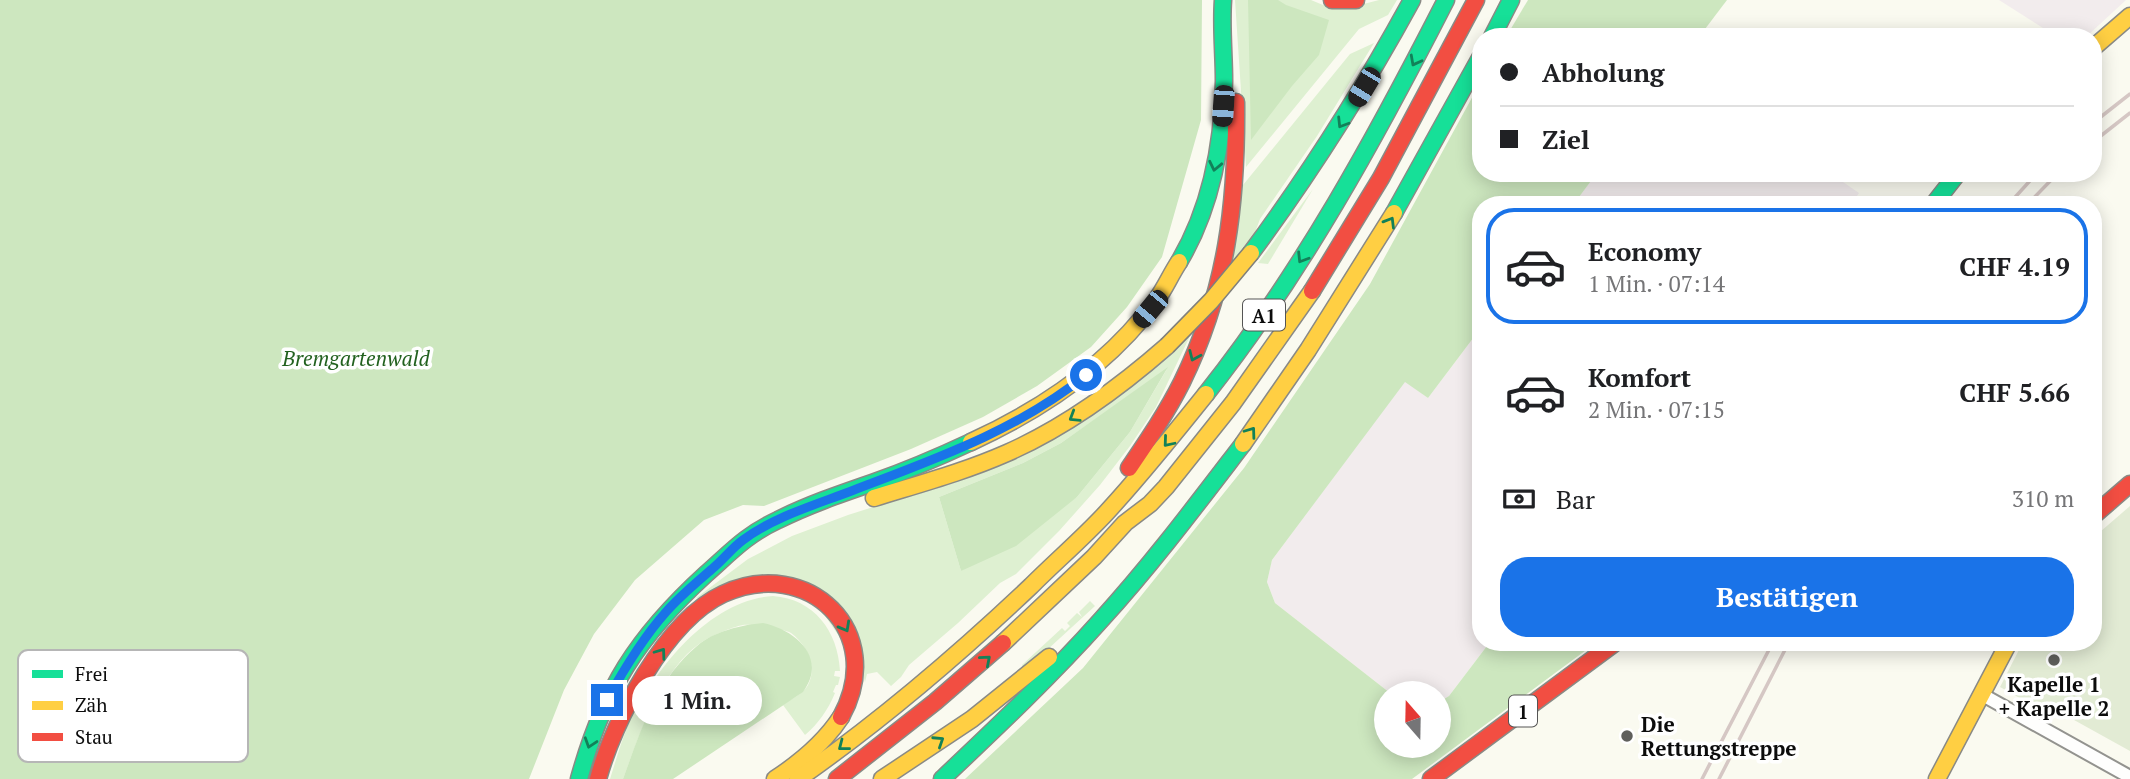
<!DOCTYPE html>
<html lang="de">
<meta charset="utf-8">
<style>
:root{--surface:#fff;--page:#f2f2f2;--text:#202124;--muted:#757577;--line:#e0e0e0;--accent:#1a73e8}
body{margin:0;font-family:"PT Serif",serif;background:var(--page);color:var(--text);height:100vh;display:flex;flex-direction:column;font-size:26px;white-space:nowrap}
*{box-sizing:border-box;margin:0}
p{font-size:23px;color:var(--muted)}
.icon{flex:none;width:38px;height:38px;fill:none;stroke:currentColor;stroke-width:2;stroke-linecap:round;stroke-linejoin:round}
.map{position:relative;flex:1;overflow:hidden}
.details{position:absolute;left:1472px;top:196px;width:630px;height:455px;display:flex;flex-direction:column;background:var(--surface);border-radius:28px;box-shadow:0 4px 18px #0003}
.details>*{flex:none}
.top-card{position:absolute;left:1472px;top:28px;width:630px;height:154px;border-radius:28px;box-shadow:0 4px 18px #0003;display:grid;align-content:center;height:154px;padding:0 28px;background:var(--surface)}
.needle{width:46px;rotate:340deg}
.buttons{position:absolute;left:1374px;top:681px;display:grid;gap:14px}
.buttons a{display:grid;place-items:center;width:77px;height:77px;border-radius:50%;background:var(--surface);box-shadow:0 4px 18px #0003;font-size:35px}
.end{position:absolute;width:32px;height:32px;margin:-16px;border:9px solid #1a73e8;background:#fff;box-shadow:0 0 0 4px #fff}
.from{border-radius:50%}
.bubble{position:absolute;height:49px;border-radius:24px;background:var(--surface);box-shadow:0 4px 18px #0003;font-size:23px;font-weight:800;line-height:49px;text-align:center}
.car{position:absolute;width:21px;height:42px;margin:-21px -10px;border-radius:9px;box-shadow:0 0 5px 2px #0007;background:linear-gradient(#222 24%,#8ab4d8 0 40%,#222 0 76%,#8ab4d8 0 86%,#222 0)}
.top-card b{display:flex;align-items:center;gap:24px;height:66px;font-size:26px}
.top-card b+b{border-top:2px solid var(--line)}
.top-card i{width:18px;height:18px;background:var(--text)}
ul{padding:12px 0 0;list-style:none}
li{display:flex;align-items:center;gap:21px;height:116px;margin:0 14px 10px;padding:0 14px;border:4px solid transparent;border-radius:28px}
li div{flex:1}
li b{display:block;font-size:26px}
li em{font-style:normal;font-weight:800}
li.selected{border-color:var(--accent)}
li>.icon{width:63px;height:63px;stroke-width:1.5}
.pay{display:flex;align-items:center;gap:18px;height:77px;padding:0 28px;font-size:26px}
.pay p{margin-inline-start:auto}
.primary-button{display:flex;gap:14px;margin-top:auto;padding:14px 28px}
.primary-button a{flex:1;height:80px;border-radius:28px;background:var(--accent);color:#fff;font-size:28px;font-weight:800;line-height:80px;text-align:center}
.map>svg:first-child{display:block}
</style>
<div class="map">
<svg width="2130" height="779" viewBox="0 0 2130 779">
<rect width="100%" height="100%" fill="#fafaf0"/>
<!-- industrial -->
<g fill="#f2eced">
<polygon points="1999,0 2126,0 2086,37 2057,37"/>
<polygon points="1597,173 1830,173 1859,193 1851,205 1573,205"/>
<polygon points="1480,329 1480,642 1490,642 1449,696 1439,702 1438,693 1390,693 1275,603 1267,582 1272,560 1405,381 1428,398"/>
</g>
<!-- green -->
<g fill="#def0d1" fill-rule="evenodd">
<polygon points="1235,0 1311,0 1323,5 1356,6 1379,0 1397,0 1388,15 1359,29 1246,167"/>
<polygon points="1374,43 1317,136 1260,219 1253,238 1229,268 1243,185 1350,54"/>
<polygon points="1313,189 1268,264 1258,263"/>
<path d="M1190,336l-34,71 -26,39 -30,39 -41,46 -43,43 -16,9 -42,40 -49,42 -8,12 -10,9 -14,-14 -10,2 -2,8 -3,-12 -60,-88 -106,16 52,-39 44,-23 56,-21 98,-31zM1167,369l-37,63 -53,65 -116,74 -22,-74 84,-34 38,-20z"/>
<path d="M773,596c41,3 65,35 67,75h-5l-1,5 6,1 -2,8h-2l-3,7 2,1c-7,17 -17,31 -30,42l-22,-30c8,-6 20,-11 25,-20 10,-19 -2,-41 -17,-52 -6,-4 -40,-9 -48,-8 -11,2 -35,12 -44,19 -39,28 -60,92 -76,135h-13c6,-19 11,-37 19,-56 26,-54 80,-123 144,-127z"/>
<polygon points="1090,601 1095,606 1024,671 1022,665 1062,628 1065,631 1070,626 1067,623 1077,613 1082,617 1079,612"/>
</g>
<!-- forest -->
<g fill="#cde7bf">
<polygon points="0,0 1202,0 1201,120 1162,257 1127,307 1091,347 1037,386 983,417 911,449 764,506 743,505 704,520 635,580 594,634 564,690 529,779 0,779"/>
<polygon points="1248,0 1278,0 1286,5 1329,20 1319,55 1292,86 1251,140"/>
<polygon points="1528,0 1727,0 1699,37 1506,37"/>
<polygon points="1480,83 1480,173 1597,173 1573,205 1480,205 1480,329 1428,398 1405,382 1272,560 1267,582 1275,603 1390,693 1386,693 1386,746 1438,746 1439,702 1449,696 1490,642 1597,642 1412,779 965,779 1083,668 1244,468 1370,284"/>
<polygon points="1168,367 1130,432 1077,497 1016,546 961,571 939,497 1023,463 1061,443"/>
<path d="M763,623c33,7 65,35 40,69l-130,87h-50c17,-47 34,-100 74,-133 17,-15 45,-21 66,-23z"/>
</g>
<!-- cemetery -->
<polygon fill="#e2ebd4" points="2130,506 2130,751 2056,710 2041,710 2000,687 2023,642 2093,642 2093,538"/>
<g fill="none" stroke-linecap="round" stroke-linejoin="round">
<defs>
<polyline id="street" points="1981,694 2130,777"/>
<g id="fast">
<polyline points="1492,37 1511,0"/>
<polyline points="1933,205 1958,173"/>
<polyline points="1394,213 1480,58"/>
<path d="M1251,253c60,-81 113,-165 161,-253"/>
<path d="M1179,262c32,-54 44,-119 45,-181 0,-27 -3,-54 -1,-81"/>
<path d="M1206,394c96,-121 170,-257 240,-394"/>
<path d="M579,779c25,-90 58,-142 127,-205 26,-23 40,-39 72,-54 30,-15 62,-26 94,-37 34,-12 67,-26 99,-41"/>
<path d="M942,779c55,-52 109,-103 159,-159 51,-56 96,-116 142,-176"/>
</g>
<g id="slow">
<polyline points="2093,48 2130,16"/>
<path d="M971,442c72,-33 139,-78 186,-143 8,-11 14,-25 22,-37"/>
<polyline points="1243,444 1308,350 1394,213"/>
<path d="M874,498c45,-14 90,-26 133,-45 59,-26 111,-64 160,-107"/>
<polyline points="1003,643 1094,557 1125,523 1150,504 1166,487 1233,403 1312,291"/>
<path d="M775,779c26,-17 49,-36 66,-62"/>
<path d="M798,779c83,-58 159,-123 233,-193 25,-25 52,-48 76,-74 35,-38 67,-78 99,-118"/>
<polyline points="882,779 972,719 1049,657"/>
<polyline points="1937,779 2009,642"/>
</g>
<g id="jam">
<polyline points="1332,0 1356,0"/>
<polyline points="1312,291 1381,178 1476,0"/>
<path d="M1129,468c19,-28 38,-56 53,-86 45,-92 55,-179 54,-280"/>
<polyline points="2093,516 2130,484"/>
<path d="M598,779c16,-59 67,-158 125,-185 85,-39 165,38 118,123"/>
<polyline points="837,779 935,702 1003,643"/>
<polyline points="1431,779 1616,642"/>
</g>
</defs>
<!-- street casing -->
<use href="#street" stroke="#93938f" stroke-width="16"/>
<!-- fast casing -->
<use href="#fast" stroke="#8a8a85" stroke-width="19"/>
<!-- slow casing -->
<use href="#slow" stroke="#8a8a85" stroke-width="19"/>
<!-- jam casing -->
<use href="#jam" stroke="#8a8a85" stroke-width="19"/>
<!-- street -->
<use href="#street" stroke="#fefefd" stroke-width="12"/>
<!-- fast -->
<use href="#fast" stroke="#16e098" stroke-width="16"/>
<!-- slow -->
<use href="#slow" stroke="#ffcf43" stroke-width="16"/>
<!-- jam -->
<use href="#jam" stroke="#f24e42" stroke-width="16"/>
<!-- rail -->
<g stroke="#d5c7c4" stroke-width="3.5">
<polyline points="2093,123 2130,94"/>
<polyline points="2093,142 2130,113"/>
<polyline points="2008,205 2037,173"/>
<polyline points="2027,205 2058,173"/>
<polyline points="1702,779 1773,642"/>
<polyline points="1719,779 1789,642"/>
</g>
<defs>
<polyline id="slow-bridge" points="1167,346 1211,301 1251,253"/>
</defs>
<!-- slow-bridge casing -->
<use href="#slow-bridge" stroke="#80807c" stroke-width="19" stroke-linecap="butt"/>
<!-- slow-bridge -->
<use href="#slow-bridge" stroke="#ffcf43" stroke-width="16"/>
</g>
<!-- one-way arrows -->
<defs><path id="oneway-chevron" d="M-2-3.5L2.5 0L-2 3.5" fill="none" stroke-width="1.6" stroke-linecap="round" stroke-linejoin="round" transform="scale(1.75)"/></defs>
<g stroke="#128159">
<use href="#oneway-chevron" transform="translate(1415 61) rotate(118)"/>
<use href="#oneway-chevron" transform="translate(1342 123) rotate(122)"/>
<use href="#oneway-chevron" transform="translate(1215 166) rotate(102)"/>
<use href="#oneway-chevron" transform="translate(1390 222) rotate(-59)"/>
<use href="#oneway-chevron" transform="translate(1302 258) rotate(122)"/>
<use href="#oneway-chevron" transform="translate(1194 356) rotate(114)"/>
<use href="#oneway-chevron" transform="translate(1074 417) rotate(148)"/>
<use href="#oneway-chevron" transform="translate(1251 432) rotate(-54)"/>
<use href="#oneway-chevron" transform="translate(1168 442) rotate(130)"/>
<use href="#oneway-chevron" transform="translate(845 627) rotate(61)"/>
<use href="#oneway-chevron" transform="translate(661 653) rotate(-54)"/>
<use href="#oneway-chevron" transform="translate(986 660) rotate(-41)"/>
<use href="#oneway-chevron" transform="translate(939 741) rotate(-33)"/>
<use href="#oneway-chevron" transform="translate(590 743) rotate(108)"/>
<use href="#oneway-chevron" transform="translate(843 746) rotate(142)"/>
</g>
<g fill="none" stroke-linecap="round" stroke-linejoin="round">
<!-- route -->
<path stroke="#1a73e8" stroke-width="9" d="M607,700c17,-31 35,-61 59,-88 14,-16 30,-29 46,-43 11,-9 20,-21 31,-29 32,-24 75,-36 111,-50 81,-31 164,-60 232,-115"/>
</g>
<!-- markers -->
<g fill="#5f5f5c" stroke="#fff" stroke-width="2.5">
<circle cx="2054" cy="660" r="7"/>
<circle cx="1627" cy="736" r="7"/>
</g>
<g text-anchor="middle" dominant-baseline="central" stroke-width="7" stroke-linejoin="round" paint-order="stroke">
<!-- shield labels -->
<g fill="#fff" stroke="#555" stroke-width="2">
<rect x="1243" y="299.5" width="42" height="31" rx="5"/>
<rect x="1509" y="695.5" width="28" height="31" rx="5"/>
</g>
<g font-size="19" font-weight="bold" fill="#0c0c0c">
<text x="1264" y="315">A1</text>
<text x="1523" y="711">1</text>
</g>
<!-- park labels -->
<g font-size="21" font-style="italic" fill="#22611f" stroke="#fff">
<text x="356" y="358">Bremgartenwald</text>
</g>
<!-- poi labels -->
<g font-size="21" font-weight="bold" fill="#0c0c0c" stroke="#fff">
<text x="2054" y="684">Kapelle 1<tspan x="2054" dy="24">+ Kapelle 2</tspan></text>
<text x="1641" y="724" text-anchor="start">Die<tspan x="1641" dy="24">Rettungstreppe</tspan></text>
</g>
</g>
<!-- legend -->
<rect x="18" y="650" width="230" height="112" rx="10" fill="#fff" stroke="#b6b6b6" stroke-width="2"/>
<rect x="32" y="670" width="31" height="8" fill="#16e098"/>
<rect x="32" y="701" width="31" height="9" fill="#ffcf43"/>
<rect x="32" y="733" width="31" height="8" fill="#f24e42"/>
<g font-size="19" fill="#0c0c0c">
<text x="75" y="681">Frei</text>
<text x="75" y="712">Zäh</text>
<text x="75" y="744">Stau</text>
</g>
</svg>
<div class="buttons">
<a><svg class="needle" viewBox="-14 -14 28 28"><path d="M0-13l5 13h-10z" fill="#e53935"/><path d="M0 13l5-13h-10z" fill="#757577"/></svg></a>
</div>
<i class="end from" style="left:1086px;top:375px"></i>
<i class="end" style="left:607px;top:700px"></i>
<div class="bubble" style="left:632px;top:676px;width:130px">1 Min.</div>
<i class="car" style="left:1364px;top:87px;rotate:211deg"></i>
<i class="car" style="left:1223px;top:106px;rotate:184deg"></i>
<i class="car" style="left:1150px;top:309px;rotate:220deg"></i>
<div class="top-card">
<b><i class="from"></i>Abholung</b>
<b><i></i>Ziel</b>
</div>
<section class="details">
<ul>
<li class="selected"><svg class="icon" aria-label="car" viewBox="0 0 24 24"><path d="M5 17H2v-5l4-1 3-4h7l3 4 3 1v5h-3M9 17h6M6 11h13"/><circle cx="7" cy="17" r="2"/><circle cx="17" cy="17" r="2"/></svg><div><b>Economy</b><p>1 Min. · 07:14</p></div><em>CHF 4.19</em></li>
<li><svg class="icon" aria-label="car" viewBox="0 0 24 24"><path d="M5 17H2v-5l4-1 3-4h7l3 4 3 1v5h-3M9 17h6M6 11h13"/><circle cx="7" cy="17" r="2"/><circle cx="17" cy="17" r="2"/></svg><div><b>Komfort</b><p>2 Min. · 07:15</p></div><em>CHF 5.66</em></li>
</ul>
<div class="pay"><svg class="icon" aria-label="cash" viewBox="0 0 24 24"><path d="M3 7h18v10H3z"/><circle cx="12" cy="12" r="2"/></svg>Bar<p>310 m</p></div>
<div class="primary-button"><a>Bestätigen</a></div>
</section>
</div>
